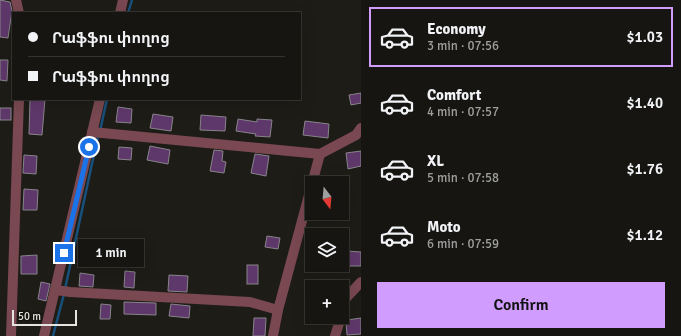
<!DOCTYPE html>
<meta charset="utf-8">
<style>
:root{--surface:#161511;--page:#1f1e1a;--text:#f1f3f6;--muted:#9e9f9f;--line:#353431;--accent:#d09dfe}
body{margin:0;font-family:Signika,"Noto Sans Armenian",sans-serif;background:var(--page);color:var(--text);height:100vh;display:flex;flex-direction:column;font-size:15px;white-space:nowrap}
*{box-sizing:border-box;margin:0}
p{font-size:13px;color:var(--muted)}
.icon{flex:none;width:22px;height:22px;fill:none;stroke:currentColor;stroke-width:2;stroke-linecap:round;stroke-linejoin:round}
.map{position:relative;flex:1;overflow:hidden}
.panel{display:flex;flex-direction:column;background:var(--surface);width:320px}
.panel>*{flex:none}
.guide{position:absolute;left:12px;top:12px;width:289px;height:88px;border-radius:0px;box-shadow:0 4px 16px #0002,0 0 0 1px var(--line);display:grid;align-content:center;height:88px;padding:0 16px;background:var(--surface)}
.needle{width:26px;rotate:164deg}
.fabs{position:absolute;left:305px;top:176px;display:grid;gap:8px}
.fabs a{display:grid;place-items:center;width:44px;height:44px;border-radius:0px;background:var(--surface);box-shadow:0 4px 16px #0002,0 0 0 1px var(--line);font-size:20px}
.scale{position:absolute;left:12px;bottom:10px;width:65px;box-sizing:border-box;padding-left:4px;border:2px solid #e5e4e0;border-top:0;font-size:11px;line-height:14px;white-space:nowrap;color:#e5e4e0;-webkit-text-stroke:3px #14130e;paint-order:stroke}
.end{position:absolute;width:18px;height:18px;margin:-9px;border:5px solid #1a73e8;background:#fff;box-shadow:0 0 0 2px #fff}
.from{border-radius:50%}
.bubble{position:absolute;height:28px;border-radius:0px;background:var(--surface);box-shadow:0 4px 16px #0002,0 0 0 1px var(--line);font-size:13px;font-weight:600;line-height:28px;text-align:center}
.guide b{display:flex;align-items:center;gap:14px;height:38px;font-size:15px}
.guide b+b{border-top:1px solid var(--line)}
.guide i{width:10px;height:10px;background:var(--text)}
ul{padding:7px 0 0;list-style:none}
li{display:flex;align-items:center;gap:12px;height:60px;margin:0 8px 6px;padding:0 8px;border:2px solid transparent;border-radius:0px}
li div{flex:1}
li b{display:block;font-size:15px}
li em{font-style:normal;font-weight:600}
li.selected{border-color:var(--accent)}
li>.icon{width:36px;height:36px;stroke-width:1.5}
.cta{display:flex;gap:8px;margin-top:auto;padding:8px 16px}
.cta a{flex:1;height:46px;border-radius:0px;background:var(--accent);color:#111;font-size:16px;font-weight:600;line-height:46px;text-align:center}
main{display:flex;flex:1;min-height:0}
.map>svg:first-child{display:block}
</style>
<main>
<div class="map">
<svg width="361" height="336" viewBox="0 0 361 336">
<rect width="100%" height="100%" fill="#1d1c17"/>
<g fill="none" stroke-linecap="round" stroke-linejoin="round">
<!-- stream -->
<g stroke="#17507c" stroke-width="2.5">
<polyline points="128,13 132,0"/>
<polyline points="100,131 107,99"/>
<polyline points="65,289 98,136"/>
<polyline points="53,336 64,294"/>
</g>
</g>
<!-- building -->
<g fill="#5f386b" stroke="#88848a">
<polygon points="0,0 10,2 12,11 8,38 0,37"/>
<polygon points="0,60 8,60 7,81 0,80"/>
<polygon points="361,93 361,103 351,105 349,95"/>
<polygon points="30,99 45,99 42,135 29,134"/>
<polygon points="118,107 132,109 131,123 116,122"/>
<rect x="0" y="108" width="11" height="12"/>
<polygon points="153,114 173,117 171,131 150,128"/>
<polygon points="201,115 226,117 225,131 200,130"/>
<polygon points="238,119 257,122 257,119 272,120 270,137 255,136 256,134 236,131"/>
<polygon points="305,121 329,124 328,138 303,135"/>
<polygon points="150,146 170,150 168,164 147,160"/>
<polygon points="119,147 132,148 131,160 118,159"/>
<polygon points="214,150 223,151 222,161 226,162 224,173 210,171"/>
<polygon points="361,151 361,166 348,169 346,153"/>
<polygon points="255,154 269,156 266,176 251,173"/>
<polygon points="24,155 37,156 36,174 23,173"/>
<polygon points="24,189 38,190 37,210 23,210"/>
<polygon points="267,236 280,238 278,249 265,247"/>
<polygon points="348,251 361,252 361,266 348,266"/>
<polygon points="37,255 37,274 21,274 21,256"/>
<rect x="247" y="265" width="11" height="19"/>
<polygon points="125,271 135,272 134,288 124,287"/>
<polygon points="80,273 94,275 93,287 79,286"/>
<polygon points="169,275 188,276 187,292 168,291"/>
<polygon points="41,282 50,284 46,301 38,299"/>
<polygon points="124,302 156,303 156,315 124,314"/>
<polygon points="101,304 111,305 110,319 100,319"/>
<polygon points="171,304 190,306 189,318 169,316"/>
<polygon points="254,318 266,318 265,336 253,336"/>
<polygon points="361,318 361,334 347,335 346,323 347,320"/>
</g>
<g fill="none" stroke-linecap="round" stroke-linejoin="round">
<!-- minor -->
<g stroke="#794850" stroke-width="10">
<polyline points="16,0 19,13"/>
<polyline points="120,13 123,0"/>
<polyline points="92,132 320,154"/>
<polyline points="320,154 356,135 361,128"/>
<polyline points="56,290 70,292 250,302 278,310"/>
<polyline points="342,312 346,298 361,282"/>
<polyline points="11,336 19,99"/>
<polyline points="44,336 100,99"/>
<polyline points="273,336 278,310 320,154"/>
<polyline points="335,336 341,317"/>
</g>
</g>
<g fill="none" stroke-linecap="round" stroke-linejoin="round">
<!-- route -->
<polyline stroke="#1a73e8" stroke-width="5" points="64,253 89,147"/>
</g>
</svg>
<div class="fabs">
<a><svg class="needle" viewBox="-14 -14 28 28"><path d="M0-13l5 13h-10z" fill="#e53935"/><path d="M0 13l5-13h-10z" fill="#9e9f9f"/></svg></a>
<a><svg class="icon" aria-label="layers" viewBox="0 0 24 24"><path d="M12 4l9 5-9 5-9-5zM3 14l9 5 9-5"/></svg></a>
<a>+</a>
</div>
<div class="scale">50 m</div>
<i class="end from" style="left:89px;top:147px"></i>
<i class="end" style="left:64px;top:253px"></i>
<div class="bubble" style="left:78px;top:239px;width:66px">1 min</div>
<div class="guide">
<b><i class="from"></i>Րաֆֆու փողոց</b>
<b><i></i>Րաֆֆու փողոց</b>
</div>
</div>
<section class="panel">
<ul>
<li class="selected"><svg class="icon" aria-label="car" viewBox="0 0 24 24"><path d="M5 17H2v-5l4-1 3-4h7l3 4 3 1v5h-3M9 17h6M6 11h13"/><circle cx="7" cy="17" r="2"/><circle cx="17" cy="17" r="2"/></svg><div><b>Economy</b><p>3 min · 07:56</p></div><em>$1.03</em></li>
<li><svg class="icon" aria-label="car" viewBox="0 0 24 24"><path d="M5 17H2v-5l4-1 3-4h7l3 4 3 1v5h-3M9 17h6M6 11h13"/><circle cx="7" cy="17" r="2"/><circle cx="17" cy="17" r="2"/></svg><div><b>Comfort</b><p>4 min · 07:57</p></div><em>$1.40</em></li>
<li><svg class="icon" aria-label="car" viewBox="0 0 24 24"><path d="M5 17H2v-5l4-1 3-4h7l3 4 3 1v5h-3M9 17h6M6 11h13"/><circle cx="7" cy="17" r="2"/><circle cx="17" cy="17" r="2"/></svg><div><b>XL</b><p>5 min · 07:58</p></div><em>$1.76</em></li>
<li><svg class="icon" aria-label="car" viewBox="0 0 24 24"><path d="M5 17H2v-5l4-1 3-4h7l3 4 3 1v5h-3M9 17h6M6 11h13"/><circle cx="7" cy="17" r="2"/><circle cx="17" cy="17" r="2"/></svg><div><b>Moto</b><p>6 min · 07:59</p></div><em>$1.12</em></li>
</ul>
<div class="cta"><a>Confirm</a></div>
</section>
</main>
